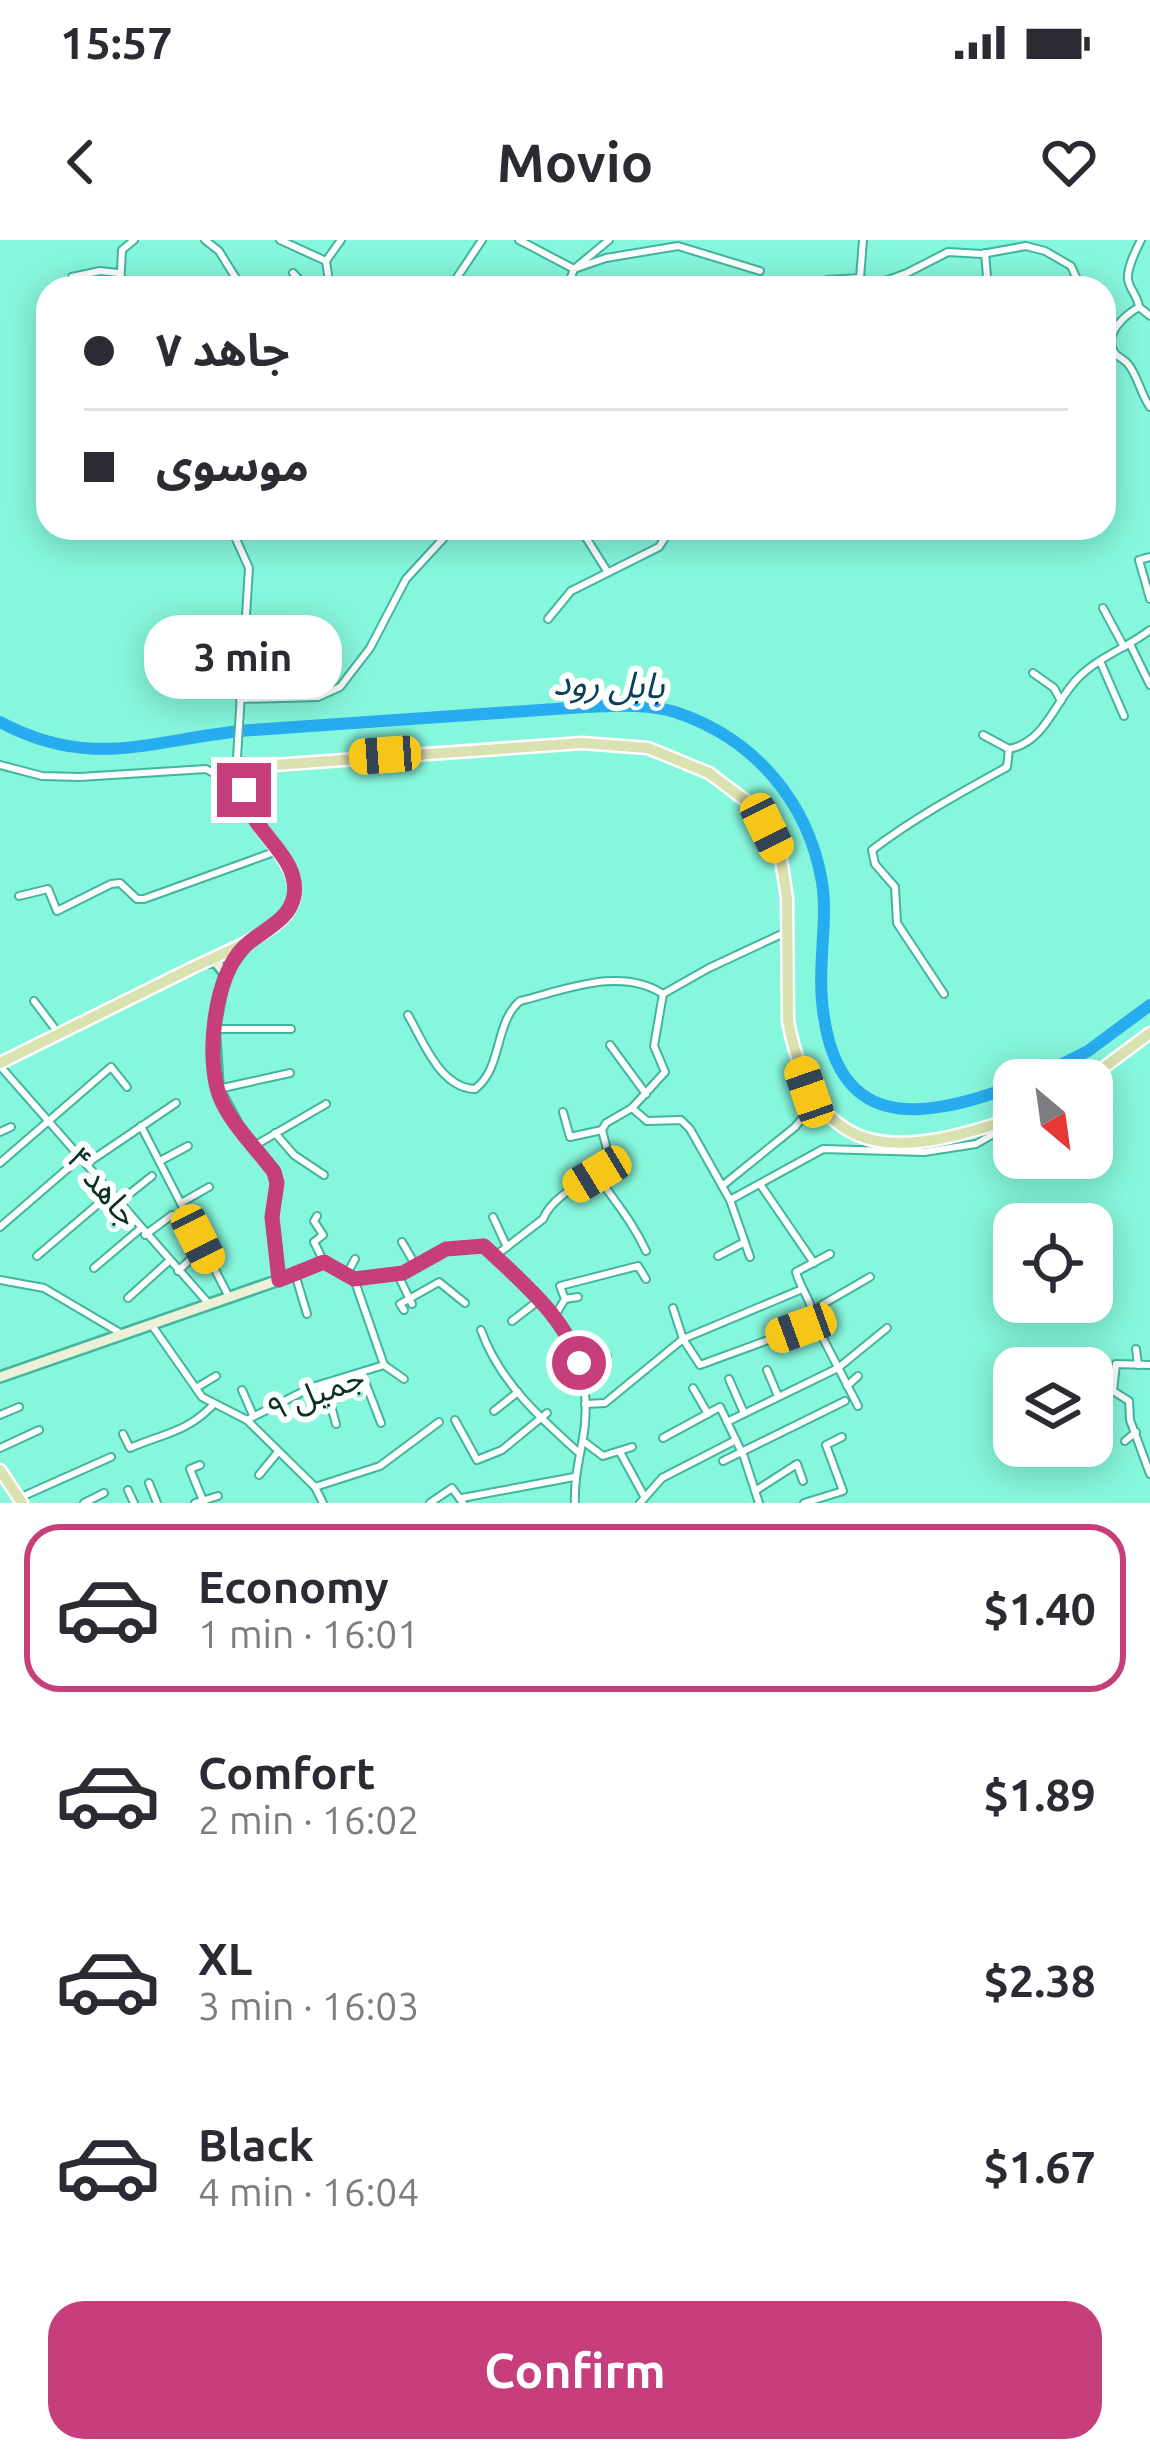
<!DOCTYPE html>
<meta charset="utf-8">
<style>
:root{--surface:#fff;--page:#f2f2f3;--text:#2b2b33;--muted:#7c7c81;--line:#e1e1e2;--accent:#c63e7b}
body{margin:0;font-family:Ubuntu,"Noto Sans Arabic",sans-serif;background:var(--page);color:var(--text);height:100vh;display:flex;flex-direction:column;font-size:45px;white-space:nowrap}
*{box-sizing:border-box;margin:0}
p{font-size:39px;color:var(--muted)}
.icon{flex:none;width:66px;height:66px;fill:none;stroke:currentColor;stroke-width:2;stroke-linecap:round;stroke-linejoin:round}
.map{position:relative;height:1263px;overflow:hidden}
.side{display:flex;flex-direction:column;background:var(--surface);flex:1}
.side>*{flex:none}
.hud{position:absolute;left:36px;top:36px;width:1080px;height:264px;border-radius:36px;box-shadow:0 6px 30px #0003;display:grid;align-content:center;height:264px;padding:0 48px;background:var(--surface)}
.needle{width:78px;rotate:151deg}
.tools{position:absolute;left:993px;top:819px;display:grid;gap:24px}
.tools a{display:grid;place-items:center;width:120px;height:120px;border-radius:24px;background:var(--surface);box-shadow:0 6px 30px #0003;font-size:60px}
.end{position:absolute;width:54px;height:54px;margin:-27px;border:15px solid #c63e7b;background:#fff;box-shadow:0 0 0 6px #fff}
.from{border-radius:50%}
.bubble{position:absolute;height:84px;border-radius:36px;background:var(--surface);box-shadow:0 6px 30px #0003;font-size:39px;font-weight:700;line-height:84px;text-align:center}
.car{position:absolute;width:36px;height:72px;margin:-36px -18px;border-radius:15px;box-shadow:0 0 9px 3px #0007;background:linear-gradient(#f5c518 24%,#345 0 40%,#f5c518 0 76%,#345 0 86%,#f5c518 0)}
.hud b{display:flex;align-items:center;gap:42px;height:114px;font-size:45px}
.hud b+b{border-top:3px solid var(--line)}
.hud i{width:30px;height:30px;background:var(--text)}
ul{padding:21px 0 0;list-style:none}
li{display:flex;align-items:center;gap:36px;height:168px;margin:0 24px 18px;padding:0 24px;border:6px solid transparent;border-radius:36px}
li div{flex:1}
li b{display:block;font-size:45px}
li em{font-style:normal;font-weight:700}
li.on{border-color:var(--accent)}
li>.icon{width:108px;height:108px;stroke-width:1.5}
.primary-button{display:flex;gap:24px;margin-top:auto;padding:24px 48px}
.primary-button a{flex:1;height:138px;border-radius:36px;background:var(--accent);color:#fff;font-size:48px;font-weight:700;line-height:138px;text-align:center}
.status{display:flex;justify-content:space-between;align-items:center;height:84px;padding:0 60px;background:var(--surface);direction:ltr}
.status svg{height:33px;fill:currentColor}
header{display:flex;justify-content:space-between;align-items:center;height:156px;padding:0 48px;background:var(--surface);font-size:54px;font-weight:700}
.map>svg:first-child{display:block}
</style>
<div class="status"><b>15:57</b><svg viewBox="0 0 49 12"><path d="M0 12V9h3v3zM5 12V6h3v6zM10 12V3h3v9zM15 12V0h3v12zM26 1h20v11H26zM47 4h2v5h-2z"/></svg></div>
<header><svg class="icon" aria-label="back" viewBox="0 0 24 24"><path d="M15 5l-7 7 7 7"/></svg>Movio<svg class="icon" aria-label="heart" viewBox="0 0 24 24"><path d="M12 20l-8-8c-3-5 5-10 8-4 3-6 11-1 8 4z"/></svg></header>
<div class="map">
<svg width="1150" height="1263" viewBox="0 0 1150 1263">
<rect width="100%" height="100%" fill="#86f6dc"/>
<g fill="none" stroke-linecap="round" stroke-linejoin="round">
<!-- river -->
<g stroke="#27adef" stroke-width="12">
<path d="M0,482c95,51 157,15 252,8 111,-8 221,-15 332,-23 30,-1 62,-4 91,5 79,26 133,89 147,170 6,39 -4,80 0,119 12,130 94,121 192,85"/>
<polyline points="1030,840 1088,811 1150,765"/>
</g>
<defs>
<g id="minor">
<polyline points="205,0 219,11 242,48"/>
<polyline points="280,0 326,21"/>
<polyline points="519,0 574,29"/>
<polyline points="863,0 860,38 870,44"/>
<path d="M1141,0c-5,10 -14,27 -13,39 1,10 10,17 11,28l11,9"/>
<polyline points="985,13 988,48"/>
<polyline points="574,29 606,18 678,6 760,31"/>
<polyline points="293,33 307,48"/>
<polyline points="72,37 100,31 118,33"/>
<polyline points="827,40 860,38"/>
<polyline points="665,47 665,48"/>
<polyline points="120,48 122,10 134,0"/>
<polyline points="330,48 326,21 341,0"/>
<polyline points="450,48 482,0"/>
<polyline points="567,48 574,29 609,0"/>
<polyline points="866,48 907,33 948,12 982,14 1026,6 1045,11 1071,26 1081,48"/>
<path d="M1139,67c-14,8 -36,27 -25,45 3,5 10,7 14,12 10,12 13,31 22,43"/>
<polyline points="1104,74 1111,99 1104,102"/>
<polyline points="231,288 249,328 237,517 239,534 245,546"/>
<polyline points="580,288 607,331"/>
<polyline points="1150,317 1139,320 1150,359"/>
<polyline points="1103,368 1124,407"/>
<polyline points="548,379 571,351 659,307 671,288"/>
<polyline points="1130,404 1150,445"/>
<polyline points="1100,421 1124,476"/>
<polyline points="1033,433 1054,448 1061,461"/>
<polyline points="240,459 318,457 340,447 370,408 406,339 453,288"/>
<polyline points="983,495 1009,509"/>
<polyline points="0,525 42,536 80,537 206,529 224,539 243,557"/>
<polyline points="19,656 48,649 57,671 111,644 120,643 137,659 144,659 277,611"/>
<path d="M944,754l-47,-71 -2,-36 -20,-23 -3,-14c42,-32 88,-57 135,-83l2,-18c37,-7 46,-49 70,-72 20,-20 49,-30 71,-47"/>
<polyline points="34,761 59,794"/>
<path d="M408,775c15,26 32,73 67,74 28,-21 19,-66 45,-88 45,-11 101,-35 143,-7l46,-26 75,-35"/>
<polyline points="214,789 291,789"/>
<polyline points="610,805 646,854"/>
<polyline points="0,826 209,1064"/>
<polyline points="218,849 290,833"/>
<polyline points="632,868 647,881 681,880 690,889 730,960 750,1017"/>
<polyline points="563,872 570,897 602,890"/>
<polyline points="141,886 229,1057"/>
<polyline points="0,892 11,887"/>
<polyline points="275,893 294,915 324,935"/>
<polyline points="254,906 326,864"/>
<polyline points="1028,918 1028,920"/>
<polyline points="160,921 188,906"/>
<polyline points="0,923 111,827 127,847"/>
<polyline points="86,924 176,863"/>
<path d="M597,935c17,26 36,47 49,76"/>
<polyline points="760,944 814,1023"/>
<polyline points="722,946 795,887 816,862"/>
<polyline points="730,960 823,909 924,912 976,904 1013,883"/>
<polyline points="118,963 152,936"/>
<polyline points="181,963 209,947"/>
<polyline points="317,976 314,981 323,995 314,1002 324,1022"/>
<polyline points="493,977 507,1007"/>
<polyline points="0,987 80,918"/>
<polyline points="145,995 172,975"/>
<polyline points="402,1002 416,1026"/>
<path d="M830,1014l-34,18c4,16 18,32 17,47l45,87"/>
<polyline points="37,1016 110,954"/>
<path d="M495,1016l48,-37c11,-26 45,-38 68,-54l-9,-35 4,-7 26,-15 33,-36 -11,-26 9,-52"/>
<polyline points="718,1016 743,1003"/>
<polyline points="324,1022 354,1039 384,1125"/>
<polyline points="94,1028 140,989"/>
<polyline points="178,1031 191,1019"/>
<polyline points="295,1034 307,1074"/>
<polyline points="347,1034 355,1019"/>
<polyline points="398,1035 412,1064"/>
<path d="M354,1039l49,-6 43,-24 38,-3c28,27 72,64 89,98 13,24 15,68 10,94 -4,23 -9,41 -8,65"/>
<polyline points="0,1040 44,1048 122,1094"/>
<polyline points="279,1040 324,1022"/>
<polyline points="128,1058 169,1021"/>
<polyline points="565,1059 578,1057"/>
<polyline points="673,1068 683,1099 700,1125 801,1088"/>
<polyline points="404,1070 400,1064 439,1042 465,1063"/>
<polyline points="813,1070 870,1037"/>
<polyline points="553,1079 565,1059 560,1046 638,1026 646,1039"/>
<polyline points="512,1081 538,1061"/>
<polyline points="151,1084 202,1157 247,1180 315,1247 323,1263"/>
<path d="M481,1090c18,51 58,87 97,122"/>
<polyline points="1136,1109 1138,1125"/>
<polyline points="384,1125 404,1139"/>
<polyline points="1150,1125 1116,1124 1113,1151 1129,1161 1130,1180 1150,1234"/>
<polyline points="579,1126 607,1116"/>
<polyline points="767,1130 778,1156"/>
<polyline points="362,1134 381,1183"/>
<polyline points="729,1139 744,1173"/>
<polyline points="325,1144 336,1184"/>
<polyline points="847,1146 858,1136"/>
<polyline points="196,1148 216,1136"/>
<polyline points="693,1148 708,1174"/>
<polyline points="242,1150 253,1175"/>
<polyline points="585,1164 605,1163 683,1099 800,1050"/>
<polyline points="494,1171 518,1152"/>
<polyline points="0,1175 19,1167"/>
<polyline points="247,1180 312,1147 384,1125"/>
<polyline points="455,1180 477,1220 502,1210 547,1173"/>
<polyline points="727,1182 838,1128 887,1088"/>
<path d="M123,1194l7,14c34,-15 56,-15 83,-43"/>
<polyline points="663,1198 720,1167 744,1217 759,1263"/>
<polyline points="583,1201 603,1216 632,1207"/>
<polyline points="1125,1201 1136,1192"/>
<polyline points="0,1208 39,1190"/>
<polyline points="620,1212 644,1256"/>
<polyline points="723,1221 845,1161"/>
<polyline points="200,1225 190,1229 204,1263"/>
<polyline points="259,1235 278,1212"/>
<polyline points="149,1243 157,1263"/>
<polyline points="315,1247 380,1226 439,1182"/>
<polyline points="128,1250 134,1263"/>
<polyline points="755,1251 797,1224 803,1241"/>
<polyline points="19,1258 111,1217"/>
<polyline points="462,1258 574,1237"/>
<polyline points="84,1263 104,1253"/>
<polyline points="195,1263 218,1256"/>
<polyline points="430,1263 452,1248 463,1263"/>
<polyline points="640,1263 662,1238 736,1200"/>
<polyline points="804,1263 843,1251 826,1205 842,1197"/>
</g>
<g id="secondary">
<polyline points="205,722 216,722 225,733 246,705"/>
<polyline points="0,1137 279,1040 272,977 277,943 274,931 239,888 218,849 214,789 225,733"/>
</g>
<g id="primary">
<path d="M0,823c64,-31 128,-63 192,-95 26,-13 80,-33 96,-56 36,-54 -85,-102 -28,-146l322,-23 66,5 61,25 40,30 31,50 7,45 1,123c28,144 108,137 226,97"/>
<polyline points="1087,840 1150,793"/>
<polyline points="0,1230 22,1263"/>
</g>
</defs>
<!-- minor casing -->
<use href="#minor" stroke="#41b59e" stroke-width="10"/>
<!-- secondary casing -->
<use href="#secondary" stroke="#41b59e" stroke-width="14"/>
<!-- primary casing -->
<use href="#primary" stroke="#fff" stroke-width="15"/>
<!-- minor -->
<use href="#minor" stroke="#fff" stroke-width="6"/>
<!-- secondary -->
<use href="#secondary" stroke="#ecf0d7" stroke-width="9"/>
<!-- primary -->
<use href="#primary" stroke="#d9e2b0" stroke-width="10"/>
</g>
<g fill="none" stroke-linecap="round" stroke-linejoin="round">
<!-- route -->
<path stroke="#c63e7b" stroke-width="15" d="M244,550c2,40 57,64 50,106 -5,26 -33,34 -50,51 -30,29 -39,111 -24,150 11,27 36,51 54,75l3,11 -5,34 7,63 45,-18 30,17 49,-6 43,-24 38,-3c35,33 81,71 95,117"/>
</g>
<g text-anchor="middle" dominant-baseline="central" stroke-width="12" stroke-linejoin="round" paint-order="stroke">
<!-- street labels -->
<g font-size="33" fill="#0a3028" stroke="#fff">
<text transform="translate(104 946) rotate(50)">جاهد ۴</text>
<text transform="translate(315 1152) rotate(-21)">جمیل ۹</text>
</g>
<!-- water labels -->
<g font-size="36" font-style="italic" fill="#0b405a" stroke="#fff">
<text transform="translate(609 443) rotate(2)">بابل رود</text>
</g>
</g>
</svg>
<div class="tools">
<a><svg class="needle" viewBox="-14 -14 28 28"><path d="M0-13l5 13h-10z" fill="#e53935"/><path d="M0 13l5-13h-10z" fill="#7c7c81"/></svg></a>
<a><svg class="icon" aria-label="locate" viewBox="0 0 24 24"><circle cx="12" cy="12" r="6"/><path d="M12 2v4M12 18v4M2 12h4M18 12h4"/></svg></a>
<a><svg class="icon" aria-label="layers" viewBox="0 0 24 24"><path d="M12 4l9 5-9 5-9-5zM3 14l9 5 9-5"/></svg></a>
</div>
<i class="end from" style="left:579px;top:1123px"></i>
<i class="end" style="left:244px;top:550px"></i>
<div class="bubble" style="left:144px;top:375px;width:198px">3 min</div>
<i class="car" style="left:385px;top:515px;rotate:266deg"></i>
<i class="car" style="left:767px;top:588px;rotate:154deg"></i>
<i class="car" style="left:809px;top:852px;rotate:341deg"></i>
<i class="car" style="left:597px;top:934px;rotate:239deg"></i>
<i class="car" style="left:198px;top:999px;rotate:153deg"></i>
<i class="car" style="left:801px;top:1088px;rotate:250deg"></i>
<div class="hud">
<b><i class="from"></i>جاهد ۷</b>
<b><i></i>موسوی</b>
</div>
</div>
<section class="side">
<ul>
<li class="on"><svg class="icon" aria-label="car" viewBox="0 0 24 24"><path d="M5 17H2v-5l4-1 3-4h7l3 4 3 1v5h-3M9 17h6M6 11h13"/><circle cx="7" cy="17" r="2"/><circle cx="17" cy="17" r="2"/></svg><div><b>Economy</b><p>1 min · 16:01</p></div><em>$1.40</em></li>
<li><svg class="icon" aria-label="car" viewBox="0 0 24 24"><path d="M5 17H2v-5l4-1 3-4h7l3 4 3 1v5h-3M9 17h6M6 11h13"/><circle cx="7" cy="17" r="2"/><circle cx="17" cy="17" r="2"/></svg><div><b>Comfort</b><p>2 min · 16:02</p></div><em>$1.89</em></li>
<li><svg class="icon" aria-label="car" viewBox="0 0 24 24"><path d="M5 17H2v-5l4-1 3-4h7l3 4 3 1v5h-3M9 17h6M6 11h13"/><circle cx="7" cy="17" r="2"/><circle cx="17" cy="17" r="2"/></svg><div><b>XL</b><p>3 min · 16:03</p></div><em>$2.38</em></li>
<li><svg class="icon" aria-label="car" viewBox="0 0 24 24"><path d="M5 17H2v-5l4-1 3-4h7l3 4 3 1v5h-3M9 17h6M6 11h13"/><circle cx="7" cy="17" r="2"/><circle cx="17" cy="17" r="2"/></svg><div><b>Black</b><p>4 min · 16:04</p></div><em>$1.67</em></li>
</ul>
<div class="primary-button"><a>Confirm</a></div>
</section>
